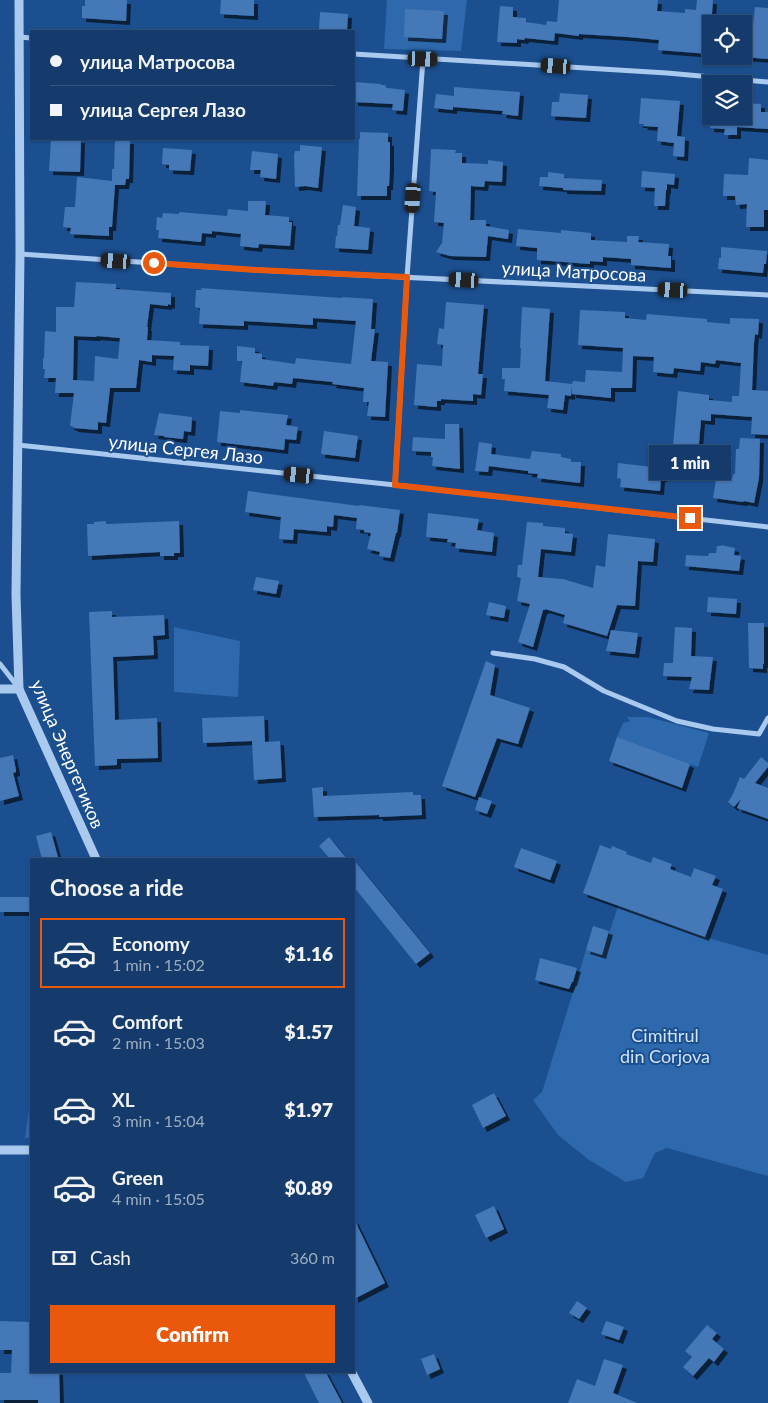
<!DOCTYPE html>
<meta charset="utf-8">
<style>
:root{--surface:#143b6b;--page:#1d4271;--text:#f1f3f6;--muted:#9dadc1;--line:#33557e;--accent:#ea580c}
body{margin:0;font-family:Lato,sans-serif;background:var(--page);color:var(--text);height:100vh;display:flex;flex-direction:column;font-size:19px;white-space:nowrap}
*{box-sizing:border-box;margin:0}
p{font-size:16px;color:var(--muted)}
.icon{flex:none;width:28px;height:28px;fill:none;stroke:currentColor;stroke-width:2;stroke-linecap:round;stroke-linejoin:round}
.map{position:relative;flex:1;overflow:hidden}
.side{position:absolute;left:30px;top:858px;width:325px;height:515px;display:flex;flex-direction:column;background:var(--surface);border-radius:0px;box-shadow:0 1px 4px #0004,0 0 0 1px var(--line)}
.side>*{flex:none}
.hud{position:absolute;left:30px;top:30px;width:325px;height:110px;border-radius:0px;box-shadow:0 1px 4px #0004,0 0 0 1px var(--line);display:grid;align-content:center;height:110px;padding:0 20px;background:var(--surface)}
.tools{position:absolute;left:702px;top:15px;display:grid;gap:10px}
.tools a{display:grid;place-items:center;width:50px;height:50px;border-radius:0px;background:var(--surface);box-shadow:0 1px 4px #0004,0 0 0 1px var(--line);font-size:25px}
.end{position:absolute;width:22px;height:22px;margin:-11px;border:6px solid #ea580c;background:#fff;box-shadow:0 0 0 2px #fff}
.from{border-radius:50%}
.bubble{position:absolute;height:35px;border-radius:0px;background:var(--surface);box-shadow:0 1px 4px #0004,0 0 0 1px var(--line);font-size:16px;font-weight:800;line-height:35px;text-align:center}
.car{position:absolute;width:15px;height:30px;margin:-15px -8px;border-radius:6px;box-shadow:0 0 4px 1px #0007;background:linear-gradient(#222 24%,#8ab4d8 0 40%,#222 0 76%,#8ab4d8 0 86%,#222 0)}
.hud b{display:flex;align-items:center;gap:18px;height:48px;font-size:19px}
.hud b+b{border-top:1px solid var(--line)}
.hud i{width:12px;height:12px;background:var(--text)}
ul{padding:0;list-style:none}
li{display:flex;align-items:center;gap:15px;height:70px;margin:0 10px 8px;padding:0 10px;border:2px solid transparent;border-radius:0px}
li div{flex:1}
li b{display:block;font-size:19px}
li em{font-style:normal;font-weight:800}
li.selected{border-color:var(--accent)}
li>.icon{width:45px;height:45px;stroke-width:1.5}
h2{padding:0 20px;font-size:22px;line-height:60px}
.pay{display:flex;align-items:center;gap:12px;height:55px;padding:0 20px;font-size:19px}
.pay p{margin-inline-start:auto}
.cta{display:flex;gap:10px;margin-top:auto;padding:10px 20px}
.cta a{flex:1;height:58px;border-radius:0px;background:var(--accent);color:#fff;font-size:20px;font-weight:800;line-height:58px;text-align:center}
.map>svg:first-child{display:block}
</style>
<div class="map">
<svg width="768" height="1403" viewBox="0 0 768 1403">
<defs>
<filter id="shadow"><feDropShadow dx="4" dy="4" stdDeviation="0" flood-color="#0009"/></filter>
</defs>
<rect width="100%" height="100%" fill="#1b4f8f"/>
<!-- green -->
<g fill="#2e69ad">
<polygon points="387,0 467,0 461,51 384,49"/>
<polygon points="174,627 240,641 238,697 174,692"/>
<polygon points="627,717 648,717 709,733 698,767 617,737 623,723 630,721"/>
<polygon points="618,906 705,937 768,955 768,1176 667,1148 655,1153 643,1178 626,1182 589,1160 558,1135 533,1100 542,1092 586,950 602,955"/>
<polygon points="31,1094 31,1138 25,1138"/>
</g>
<!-- building -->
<g fill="#4478b7" fill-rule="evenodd" filter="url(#shadow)">
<polygon points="85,0 127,0 126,21 82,18 82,6 85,6"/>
<polygon points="221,0 254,0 254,16 220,14"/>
<polygon points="559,0 658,0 657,11 685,13 685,9 696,10 697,0 713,0 709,54 658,50 659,40 628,37 579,34 579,36 555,33 554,41 525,38 524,40 517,39 517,43 497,42 500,6 513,7 513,17 526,18 526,22 546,25 547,21 557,22"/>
<polygon points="755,7 768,8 768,59 744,57 744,33 752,34"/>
<polygon points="405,9 444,11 442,39 404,37"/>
<polygon points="320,12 348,14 347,31 325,31 326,30 319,29"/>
<polygon points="354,82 381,84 381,85 386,85 385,87 388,88 405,90 403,111 392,110 393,104 354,102"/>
<polygon points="454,87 520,92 518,116 502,114 503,111 453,107 453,110 434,108 436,94 454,96"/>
<polygon points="560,93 588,95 586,118 551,116 552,102 559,102"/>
<polygon points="641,98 680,101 677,136 685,137 684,157 673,156 674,143 657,141 658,127 643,126 644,124 639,124"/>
<polygon points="744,103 761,104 761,112 768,112 768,129 737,127 737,135 724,135 725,129 710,128 711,116 744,116"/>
<polygon points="360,132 388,133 388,142 390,142 390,166 389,186 387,186 387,196 357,196 359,139 360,139"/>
<polygon points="51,139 81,139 80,172 49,171"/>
<polygon points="115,139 126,139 126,140 130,140 129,179 126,179 125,185 115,185 112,227 109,227 109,236 70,234 71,228 63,227 65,207 75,207 77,177 112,181 112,169 114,169"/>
<polygon points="300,145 322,147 318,188 305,186 295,187 294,156 295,151 300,151"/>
<polygon points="163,148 192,150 190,171 169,170 169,165 162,164"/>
<polygon points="431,149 456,150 455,153 462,153 462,163 488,164 488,160 503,162 502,182 485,181 484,187 471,186 470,220 486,220 486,226 509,230 508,239 488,236 486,257 450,256 436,252 442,243 444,223 434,222 436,192 429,191"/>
<polygon points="252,151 278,154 276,179 260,177 261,170 250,170"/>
<polygon points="749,158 768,160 768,210 764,210 764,227 746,227 747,204 736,205 735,196 723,196 724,174 748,175"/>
<polygon points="642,171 675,174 674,185 667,184 667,190 666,190 665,206 654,206 655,188 641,187"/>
<polygon points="548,172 564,174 564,178 602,180 601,191 563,190 563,188 539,186 540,177 548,177"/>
<polygon points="248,201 266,201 265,215 289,217 289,222 292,222 290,246 259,244 258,248 240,246 241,234 212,231 212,234 202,233 201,242 158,238 159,230 156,230 157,217 162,218 163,213 179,214 179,212 227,216 228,209 248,211"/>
<polygon points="343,205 356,207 354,226 370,228 368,250 335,248 336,236 337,236 338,225 340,225"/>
<polygon points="518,229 561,233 561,230 591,233 591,240 627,242 627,236 639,236 638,242 669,244 668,256 671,256 671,268 631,265 631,259 603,257 603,262 590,261 590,264 537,260 537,248 516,246"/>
<polygon points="721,247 767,251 766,264 764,264 763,273 718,269 719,258 721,258"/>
<path d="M76,282l40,2v5l55,4v12l-3,-1v2l-18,-2 -3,23h1l-1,13 33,2v3l29,1 -1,20 -18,-1v6l-17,-1 1,-14 -22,-1v7l-13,-2 -3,28h-26l-4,35 -8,-1v8l-24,-2v-1l-4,-1 4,-33h-19l1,-15h-12l1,-9h-2v-11h1l1,-27 11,1v-25h18zM74,336l22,1 1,-1 23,2 -2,21 -23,-3 -1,25 -21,-1z"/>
<polygon points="201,288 342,298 342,297 373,299 371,329 375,329 371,361 388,362 385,417 367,416 369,402 363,402 364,388 332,384 333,382 293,378 292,384 274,382 273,386 240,382 242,361 237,361 237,346 255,348 255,353 262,354 262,359 295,364 296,358 351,364 356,321 313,318 313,325 244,321 244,326 199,324 200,308 195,307 196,290 202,290"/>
<polygon points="446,302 484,305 478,374 483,374 481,395 473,394 473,401 441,399 441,401 437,401 437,407 414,405 417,364 442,366 443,345 437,344 439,328 444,329"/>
<polygon points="522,307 550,309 545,381 572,384 573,381 585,382 586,370 622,372 623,348 578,345 580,310 625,312 625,318 646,320 647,314 707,319 707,322 730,324 730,318 759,319 758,335 755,334 754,343 752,390 768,391 768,435 751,434 752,417 711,414 711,421 701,420 698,455 683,454 683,457 672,456 678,391 709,395 709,400 732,402 732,396 739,396 741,363 716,360 715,364 701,362 700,371 674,368 673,374 653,372 654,357 633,356 632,388 611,388 611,398 572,394 572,386 571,396 565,395 563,410 547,408 549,395 504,391 505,379 502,379 502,368 520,368 521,348 520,348"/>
<polygon points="240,410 288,415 286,425 298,427 296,440 285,439 284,450 217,442 220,411 240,413"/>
<polygon points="159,413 192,417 191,432 184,431 183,439 164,437 164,436 154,435"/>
<polygon points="445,424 459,424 460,469 432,466 433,457 431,457 431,452 412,451 413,437 445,439"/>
<polygon points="324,431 358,436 355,458 321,454"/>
<polygon points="740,438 760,439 759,478 754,503 744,501 743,502 713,498 717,474 733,477 733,474 735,474 736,449 739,449"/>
<polygon points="479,442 492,444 491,454 530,459 532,451 561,454 561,457 571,459 571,462 581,462 580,483 537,478 538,474 528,473 528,471 489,466 488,472 475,471"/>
<polygon points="653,461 665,463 663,478 661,478 660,491 620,487 621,479 617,478 618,463 652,467"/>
<polygon points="248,491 359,506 359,505 400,510 397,533 396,533 390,558 379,556 380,552 367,549 371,533 364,532 364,530 356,529 357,518 334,515 333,527 327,526 327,532 294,529 293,540 279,539 281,517 245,512"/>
<polygon points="428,513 479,519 477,530 494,533 492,552 455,548 456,543 447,542 448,539 426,537"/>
<polygon points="106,521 106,524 179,521 180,553 174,553 174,556 160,556 160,552 88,556 87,524 94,524 94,522"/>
<polygon points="527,522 543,523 543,526 565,528 565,533 573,534 571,552 541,549 538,577 563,579 593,588 596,565 605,567 608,534 655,539 653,562 638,561 635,606 617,605 607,636 563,623 565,615 545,609 545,610 543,610 533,647 518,642 530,604 517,601 521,578 517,577 518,565 522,565"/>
<polygon points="721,545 735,548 734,555 741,556 739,571 685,566 686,555 708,556 709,553 716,553 717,546 721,546"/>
<polygon points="256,577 279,581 276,594 253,590"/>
<polygon points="708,597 737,599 736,614 707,612"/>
<polygon points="489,602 506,606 504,618 486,615"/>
<polygon points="112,611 112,617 164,615 165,635 153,636 154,655 113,657 115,720 157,718 158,758 117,759 117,765 95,766 89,612"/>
<polygon points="748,623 764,623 764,664 763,664 763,669 749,668"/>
<polygon points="675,627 692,628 691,656 713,657 709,690 689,689 692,677 663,676 664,663 673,663"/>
<polygon points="611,630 638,633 635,654 606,651"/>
<polygon points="486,661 495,665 490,695 530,708 518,744 497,738 475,797 442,786"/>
<polygon points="264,716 265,742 280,741 282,778 254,780 252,741 203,743 202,718"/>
<polygon points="617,737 690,764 682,788 609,761"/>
<polygon points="13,755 16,770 16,772 13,773 19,796 0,801 0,758"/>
<polygon points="761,757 768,763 768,767 755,783 768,788 768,819 737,808 741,799 734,807 728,802 733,794 740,777 744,779"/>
<polygon points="323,787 323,796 413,792 413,795 421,795 422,815 379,817 379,815 314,817 312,788"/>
<polygon points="479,797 492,801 487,814 475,810"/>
<polygon points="51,832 58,857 50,859 42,859 36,836"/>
<polygon points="329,837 347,859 330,859 319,846"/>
<polygon points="600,845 611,849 612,846 627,852 626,854 651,863 653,857 672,864 670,869 691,877 694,868 716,876 712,885 723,889 705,937 583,893"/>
<polygon points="521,848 557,861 550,880 514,867"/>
<polygon points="354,860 430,953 416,964 354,887"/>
<polygon points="0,897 30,897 30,899 31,899 31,912 0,912"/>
<polygon points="593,926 609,931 602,955 586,950"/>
<polygon points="540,958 577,968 573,982 572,982 569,989 535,980"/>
<polygon points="494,1093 506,1116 483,1128 472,1105"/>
<polygon points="494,1206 504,1229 486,1238 475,1215"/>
<polygon points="354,1219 385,1283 354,1299"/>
<polygon points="577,1301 587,1308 579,1319 569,1313"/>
<polygon points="0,1321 31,1322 31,1371 59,1371 60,1403 38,1403 38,1400 0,1400 0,1373 11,1373 12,1350 0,1350"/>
<polygon points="606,1321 624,1327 619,1340 601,1334"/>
<polygon points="707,1325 717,1333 712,1339 724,1349 714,1362 709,1358 693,1376 683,1367 692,1357 685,1351"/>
<polygon points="434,1354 440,1369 427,1375 421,1359"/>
<polygon points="604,1359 623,1365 613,1393 637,1403 568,1403 577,1379 595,1386"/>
<polygon points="303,1371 325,1371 342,1403 319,1403"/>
</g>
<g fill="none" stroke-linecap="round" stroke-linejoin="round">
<!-- minor -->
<g stroke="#a9c9ee" stroke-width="5">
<polyline points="19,37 31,38"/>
<polyline points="354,54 667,73 768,82"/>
<polyline points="20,254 257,270 768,295"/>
<polyline points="18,445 395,485 768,527"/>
<polyline points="395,485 407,277 423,59"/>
<polyline points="493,653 535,659 564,667 604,691 677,721 713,729 759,734 768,718"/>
<polyline points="0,664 18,687"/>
</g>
<!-- tertiary -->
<g stroke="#a9c9ee" stroke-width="9">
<polyline points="19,0 20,254 16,595 19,689 96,859"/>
<polyline points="0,689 19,689"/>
<polyline points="0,1150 31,1150"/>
<polyline points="351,1371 368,1403"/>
</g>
</g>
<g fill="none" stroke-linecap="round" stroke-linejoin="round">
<!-- route -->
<polyline stroke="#ea580c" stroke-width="6" points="154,263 257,270 407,277 395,485 690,518"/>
</g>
<g text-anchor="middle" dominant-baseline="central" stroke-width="4" stroke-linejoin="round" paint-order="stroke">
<!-- street labels -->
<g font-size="18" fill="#fff" stroke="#1b4f8f">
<text transform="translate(574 271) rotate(3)">улица Матросова</text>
<text transform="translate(186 449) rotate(6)">улица Сергея Лазо</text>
<text transform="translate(68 754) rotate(67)">улица Энергетиков</text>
</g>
<!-- park labels -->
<g font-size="18" fill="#cfe3fa" stroke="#1b4f8f">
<text x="665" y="1035">Cimitirul<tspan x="665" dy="21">din Corjova</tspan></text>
</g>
</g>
</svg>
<div class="tools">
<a><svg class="icon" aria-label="locate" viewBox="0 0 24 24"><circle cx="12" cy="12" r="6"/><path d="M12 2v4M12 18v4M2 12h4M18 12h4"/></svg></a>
<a><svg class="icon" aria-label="layers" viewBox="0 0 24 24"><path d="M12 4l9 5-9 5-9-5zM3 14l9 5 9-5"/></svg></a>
</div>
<i class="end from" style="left:154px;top:263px"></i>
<i class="end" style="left:690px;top:518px"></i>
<div class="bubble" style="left:649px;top:445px;width:82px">1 min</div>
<i class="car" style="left:423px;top:59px;rotate:92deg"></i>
<i class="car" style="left:556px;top:66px;rotate:274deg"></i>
<i class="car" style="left:413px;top:198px;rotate:184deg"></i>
<i class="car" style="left:116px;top:261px;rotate:274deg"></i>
<i class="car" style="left:464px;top:280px;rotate:273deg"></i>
<i class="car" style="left:673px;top:290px;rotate:273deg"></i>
<i class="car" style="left:299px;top:475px;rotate:276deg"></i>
<div class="hud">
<b><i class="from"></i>улица Матросова</b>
<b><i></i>улица Сергея Лазо</b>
</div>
<section class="side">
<h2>Choose a ride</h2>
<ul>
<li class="selected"><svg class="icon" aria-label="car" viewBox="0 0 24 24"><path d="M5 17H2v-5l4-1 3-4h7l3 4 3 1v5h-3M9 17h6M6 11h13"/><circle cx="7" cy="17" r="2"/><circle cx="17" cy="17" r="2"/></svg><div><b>Economy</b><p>1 min · 15:02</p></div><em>$1.16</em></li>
<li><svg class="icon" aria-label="car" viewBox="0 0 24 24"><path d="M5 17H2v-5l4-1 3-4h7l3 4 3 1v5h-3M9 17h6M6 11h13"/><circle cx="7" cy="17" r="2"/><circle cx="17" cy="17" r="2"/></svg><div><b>Comfort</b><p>2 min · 15:03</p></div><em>$1.57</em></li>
<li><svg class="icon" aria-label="car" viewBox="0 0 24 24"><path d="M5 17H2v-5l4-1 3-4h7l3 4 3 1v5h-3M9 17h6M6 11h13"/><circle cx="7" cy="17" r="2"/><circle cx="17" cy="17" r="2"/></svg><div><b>XL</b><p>3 min · 15:04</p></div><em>$1.97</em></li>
<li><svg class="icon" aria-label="car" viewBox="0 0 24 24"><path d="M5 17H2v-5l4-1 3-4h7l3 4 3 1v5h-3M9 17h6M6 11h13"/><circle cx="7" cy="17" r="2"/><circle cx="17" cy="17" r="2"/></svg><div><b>Green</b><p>4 min · 15:05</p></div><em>$0.89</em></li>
</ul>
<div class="pay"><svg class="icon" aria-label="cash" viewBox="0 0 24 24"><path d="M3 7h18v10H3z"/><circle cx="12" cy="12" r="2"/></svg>Cash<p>360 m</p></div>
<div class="cta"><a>Confirm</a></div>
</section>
</div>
